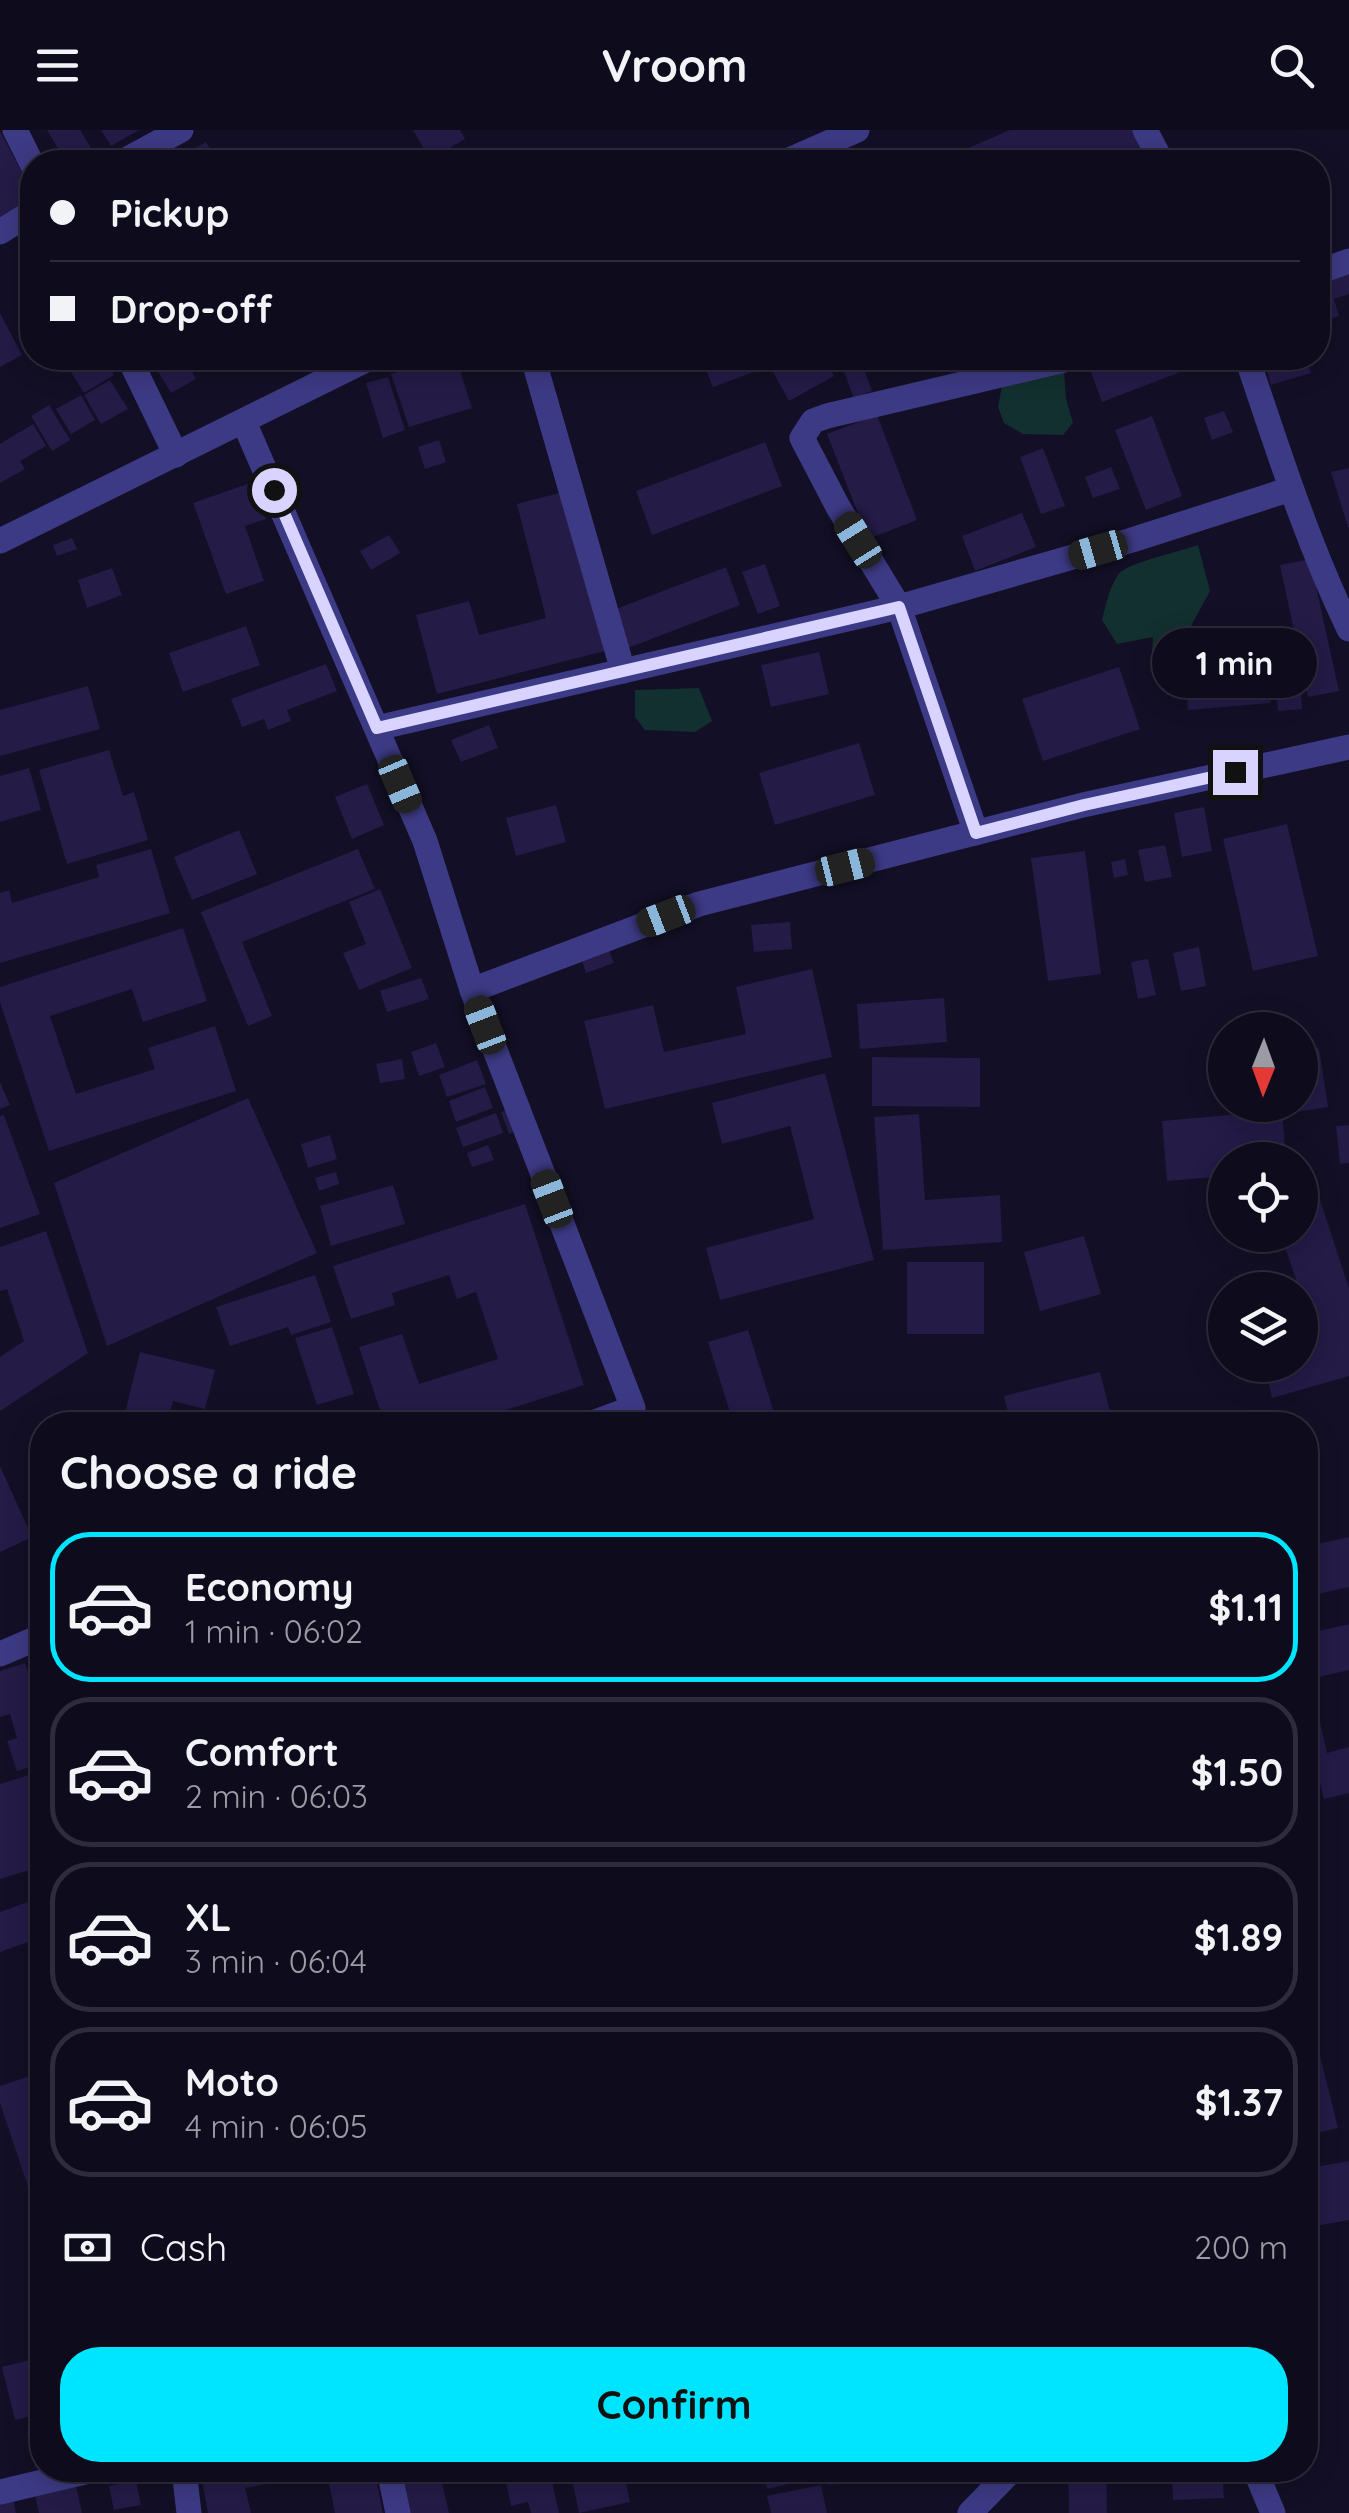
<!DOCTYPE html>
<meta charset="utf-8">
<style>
:root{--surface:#0e0b1c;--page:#171425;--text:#f1f3f6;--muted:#9b9ba3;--line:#2e2b3b;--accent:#00e5ff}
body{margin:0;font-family:Quicksand,sans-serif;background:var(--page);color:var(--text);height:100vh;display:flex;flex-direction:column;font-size:38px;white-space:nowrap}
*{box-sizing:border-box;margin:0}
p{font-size:32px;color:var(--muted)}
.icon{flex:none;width:55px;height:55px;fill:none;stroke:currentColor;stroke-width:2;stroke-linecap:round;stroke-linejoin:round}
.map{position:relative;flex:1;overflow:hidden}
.side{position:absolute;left:30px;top:1282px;width:1288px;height:1070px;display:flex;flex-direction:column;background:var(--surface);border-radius:40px;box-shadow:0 5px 25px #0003,0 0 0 2px var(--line)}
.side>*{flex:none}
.top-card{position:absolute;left:20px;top:20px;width:1310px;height:220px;border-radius:40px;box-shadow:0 5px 25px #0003,0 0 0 2px var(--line);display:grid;align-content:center;height:220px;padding:0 30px;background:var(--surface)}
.needle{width:65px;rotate:181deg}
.tools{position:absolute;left:1208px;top:882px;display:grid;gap:20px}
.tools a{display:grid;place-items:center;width:110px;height:110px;border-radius:50%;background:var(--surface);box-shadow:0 5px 25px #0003,0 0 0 2px var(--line);font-size:50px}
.end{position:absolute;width:45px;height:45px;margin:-22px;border:12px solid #d9d4ff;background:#111;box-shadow:0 0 0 5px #111}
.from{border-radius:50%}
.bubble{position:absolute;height:70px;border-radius:35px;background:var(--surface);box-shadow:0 5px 25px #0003,0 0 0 2px var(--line);font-size:32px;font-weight:700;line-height:70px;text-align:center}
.car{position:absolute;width:30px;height:60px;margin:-30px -15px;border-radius:12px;box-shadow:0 0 8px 2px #0007;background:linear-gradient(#222 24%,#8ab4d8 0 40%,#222 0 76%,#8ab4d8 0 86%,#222 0)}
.top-card b{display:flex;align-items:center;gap:35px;height:95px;font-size:38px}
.top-card b+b{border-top:2px solid var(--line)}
.top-card i{width:25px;height:25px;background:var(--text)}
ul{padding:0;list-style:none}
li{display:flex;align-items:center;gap:30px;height:150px;margin:0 20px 15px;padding:0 10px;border:5px solid var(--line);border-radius:40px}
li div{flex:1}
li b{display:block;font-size:38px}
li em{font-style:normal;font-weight:700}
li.active{border-color:var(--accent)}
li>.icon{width:90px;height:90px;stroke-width:1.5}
h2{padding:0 30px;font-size:45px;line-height:120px}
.pay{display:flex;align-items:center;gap:25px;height:110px;padding:0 30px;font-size:38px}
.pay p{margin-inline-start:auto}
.primary-button{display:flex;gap:20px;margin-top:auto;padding:20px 30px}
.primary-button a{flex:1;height:115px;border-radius:40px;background:var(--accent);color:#111;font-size:40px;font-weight:700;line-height:115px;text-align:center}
header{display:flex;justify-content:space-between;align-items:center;height:130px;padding:0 30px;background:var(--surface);font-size:45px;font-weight:700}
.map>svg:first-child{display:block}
</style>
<header><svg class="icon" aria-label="menu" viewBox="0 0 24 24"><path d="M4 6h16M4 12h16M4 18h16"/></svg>Vroom<svg class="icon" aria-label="search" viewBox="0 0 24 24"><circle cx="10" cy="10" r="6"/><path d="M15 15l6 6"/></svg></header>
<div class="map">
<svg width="1349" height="2383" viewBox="0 0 1349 2383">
<rect width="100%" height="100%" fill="#130f26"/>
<!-- green -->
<g fill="#12302f">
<polygon points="1064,240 1066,269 1073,293 1063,305 1023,304 1004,293 998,277 1002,256"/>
<path d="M1198,415l12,46 -19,35 -14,38 -11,6 -14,-16 1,-17 -36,7 -15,-24c4,-15 7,-32 16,-45 9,-13 62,-23 80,-30z"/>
<polygon points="699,558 712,591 695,602 645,600 635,587 635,560"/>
</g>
<!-- building -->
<g fill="#241b47">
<polygon points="47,0 80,0 92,20 66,32"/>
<polygon points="101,0 139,0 111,16"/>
<polygon points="413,0 460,0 465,9 430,29"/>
<polygon points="1010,0 1134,0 1151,32 1091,32 1090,30 1083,32 936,32"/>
<polygon points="0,1 32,62 32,73 0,90"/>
<polygon points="206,12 218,32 170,32"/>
<polygon points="591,17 599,30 578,32 574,27"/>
<polygon points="1349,143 1349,164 1334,169 1339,186 1318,193 1318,153"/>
<polygon points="0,183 22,225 0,237"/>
<polygon points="77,228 103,228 114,245 84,263 66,234"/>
<polygon points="163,228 184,228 196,249 171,263 153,233"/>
<polygon points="442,228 456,228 472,278 409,297 391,244"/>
<polygon points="701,228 749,228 754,242 713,257"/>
<polygon points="765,228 824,228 834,246 789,271"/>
<polygon points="860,228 872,261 854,268 839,229"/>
<polygon points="1123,228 1187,228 1191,238 1102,272 1090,240"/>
<polygon points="1263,228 1306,228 1311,243 1271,255"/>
<polygon points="388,247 405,300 383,308 366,253"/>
<polygon points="110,250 128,279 101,294 84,265"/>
<polygon points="81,265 95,290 71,304 56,279"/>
<polygon points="49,275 70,310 52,321 31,286"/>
<polygon points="1224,281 1233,302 1212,310 1204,288"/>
<polygon points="877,285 917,390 868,409 827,304"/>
<polygon points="1152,286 1182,366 1146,380 1115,300"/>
<polygon points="33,294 46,316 20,331 25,339 0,353 0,314"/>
<polygon points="439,310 446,332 425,339 418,317"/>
<polygon points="765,312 782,356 652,405 636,361"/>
<polygon points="1043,318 1065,376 1041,384 1020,327"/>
<polygon points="1111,337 1120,359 1093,368 1085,347"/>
<polygon points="1349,338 1349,397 1348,397 1331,342"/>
<polygon points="253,352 266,389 245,396 264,451 226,464 193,373"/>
<polygon points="563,362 605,521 437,564 416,485 469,471 479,505 546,488 517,374"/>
<polygon points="1022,383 1036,417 975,441 962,406"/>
<polygon points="389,405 400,423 371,440 360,421"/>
<polygon points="72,408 77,419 57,426 53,415"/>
<polygon points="1310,429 1339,561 1308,567 1280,435"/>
<polygon points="765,434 780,476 758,484 742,442"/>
<polygon points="726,437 740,475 628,518 613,480"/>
<polygon points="112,438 122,465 87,478 78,450"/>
<polygon points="246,496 260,535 183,562 169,523"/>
<polygon points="819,522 829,564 771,577 761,535"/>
<polygon points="1267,532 1271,573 1188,580 1184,539"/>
<polygon points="326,534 337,561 287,580 291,591 268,600 264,589 242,597 231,569"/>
<polygon points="1119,537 1140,599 1043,631 1022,569"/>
<polygon points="1300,544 1302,579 1278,581 1275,545"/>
<polygon points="88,556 100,599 0,626 0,580"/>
<polygon points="489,595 498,618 461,632 451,610"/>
<polygon points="859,613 875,665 775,695 759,643"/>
<polygon points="109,620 123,666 134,662 148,710 67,734 39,640"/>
<polygon points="29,638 41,680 0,692 0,646"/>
<polygon points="367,654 384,695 352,709 335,667"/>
<polygon points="556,675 566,712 516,726 506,688"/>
<polygon points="1204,677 1212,721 1182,727 1174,683"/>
<polygon points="1287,694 1318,826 1253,841 1223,709"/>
<polygon points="239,700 257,744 192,770 174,727"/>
<polygon points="1165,715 1172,747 1145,752 1138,720"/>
<polygon points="151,719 170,783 0,833 0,763 9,760 12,773 99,747 96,735"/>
<polygon points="358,719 375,759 242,812 272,886 248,896 201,782"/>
<polygon points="1085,721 1101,844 1048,851 1031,728"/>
<polygon points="1125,729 1128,745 1114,748 1111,732"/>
<polygon points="380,759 412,838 359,860 343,823 366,814 349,772"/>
<polygon points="790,792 792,819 754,822 751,795"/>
<polygon points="183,798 207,871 143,892 132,859 50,886 76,964 155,939 148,918 215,896 236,961 49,1021 0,872 0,857"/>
<polygon points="607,815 614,833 586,843 580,825"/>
<polygon points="1199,817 1206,856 1181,861 1173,823"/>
<polygon points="1148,829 1156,865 1138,869 1131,832"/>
<polygon points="812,839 832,927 605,979 584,891 653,875 664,922 746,904 736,857"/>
<polygon points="421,848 429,869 387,882 380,861"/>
<polygon points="944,868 947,912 860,919 857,874"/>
<polygon points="436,913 445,937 419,946 411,922"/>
<polygon points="1319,918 1328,977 1289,983 1288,975 1300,975 1300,920"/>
<polygon points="872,927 980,928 980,977 872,976"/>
<polygon points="402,929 405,949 380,953 376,934"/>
<polygon points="477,930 486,954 447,967 439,945"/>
<polygon points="825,943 874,1130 720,1170 706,1118 814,1089 790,996 722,1014 712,973"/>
<polygon points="0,952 10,975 0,979"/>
<polygon points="485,957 493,978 456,992 449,971"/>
<polygon points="248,968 317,1123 107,1216 54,1053"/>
<polygon points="512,978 520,999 509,1004 501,982"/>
<polygon points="1282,980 1286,1030 1225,1030 1225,1046 1167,1051 1162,991"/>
<polygon points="496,983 503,1003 463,1017 456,998"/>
<polygon points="919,984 925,1070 1000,1065 1002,1112 883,1120 874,987"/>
<polygon points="4,985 40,1084 0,1098 0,986"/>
<polygon points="1349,995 1349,1033 1340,1034 1336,996"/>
<polygon points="330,1005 337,1029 308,1038 301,1014"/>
<polygon points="488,1015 494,1030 472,1037 467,1023"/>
<polygon points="336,1042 339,1054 319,1061 315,1048"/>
<polygon points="393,1055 405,1094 331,1116 320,1076"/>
<polygon points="1320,1070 1349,1158 1349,1246 1272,1268 1265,1235 1300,1235 1300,1198 1311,1194 1281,1105 1300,1105 1300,1075"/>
<polygon points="525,1074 584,1255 460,1295 385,1295 359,1217 402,1204 419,1254 498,1229 476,1162 457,1169 449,1145 392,1163 395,1175 351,1189 333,1136"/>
<polygon points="46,1101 88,1223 0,1281 0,1227 24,1211 7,1159 0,1161 0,1117"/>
<polygon points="1084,1106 1101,1164 1040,1181 1024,1122"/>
<rect x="907" y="1132" width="77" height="72"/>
<polygon points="315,1145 331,1192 291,1205 288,1197 230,1216 216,1177"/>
<polygon points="332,1197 354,1264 317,1275 295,1208"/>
<polygon points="748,1200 778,1295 734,1295 708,1212"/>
<polygon points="140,1222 215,1240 205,1279 173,1271 167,1295 122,1295"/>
<polygon points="1100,1242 1111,1286 1071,1295 1011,1295 1004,1266"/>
<polygon points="0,1336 32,1407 0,1422"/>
<polygon points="1349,1407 1349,1457 1305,1467 1305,1417"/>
<polygon points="1349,1494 1349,1540 1305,1550 1305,1504"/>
<polygon points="25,1533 42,1588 42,1633 17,1641 7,1611 17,1608 10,1584 0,1587 0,1541"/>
<polygon points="1312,1558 1327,1623 1349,1617 1349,1663 1324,1669 1313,1623 1305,1625 1305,1559"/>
<polygon points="42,1641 42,1736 0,1749 0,1654"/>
<polygon points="42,1767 42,1807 0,1822 0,1782"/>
<polygon points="42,1899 42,1928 33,1902"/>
<polygon points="1314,1902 1338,1998 1305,2006 1305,1904"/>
<polygon points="42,1942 42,2062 31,2066 0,1973 0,1956"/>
<polygon points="1349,2031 1349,2090 1305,2098 1305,2039"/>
<polygon points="42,2069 42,2092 35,2071"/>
<polygon points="42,2227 42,2283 15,2290 2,2237"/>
<polygon points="42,2299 42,2337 36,2338 27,2303"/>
<polygon points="200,2340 374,2340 383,2383 335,2383 327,2343 245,2358 251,2383 208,2383"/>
<polygon points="392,2340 439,2340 449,2383 402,2383"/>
<polygon points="504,2340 540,2340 540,2342 506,2349"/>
<polygon points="570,2340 623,2340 630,2372 579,2383"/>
<polygon points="763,2340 813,2340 815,2348 767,2359"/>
<polygon points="826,2340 908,2340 909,2342 829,2355"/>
<polygon points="1068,2340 1106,2340 1107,2383 1069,2383"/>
<polygon points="1172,2340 1222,2340 1224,2368 1173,2370"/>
<polygon points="550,2342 559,2383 531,2383 528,2372 511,2376 506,2352"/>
<polygon points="136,2351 141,2375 114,2380 109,2356"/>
<polygon points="821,2355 827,2383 771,2383 767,2366"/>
<polygon points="76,2356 82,2383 39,2383 35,2364"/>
<polygon points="13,2369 16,2383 0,2383 0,2371"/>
</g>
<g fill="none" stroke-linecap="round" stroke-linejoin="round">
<!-- minor -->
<g stroke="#3d3a85" stroke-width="25">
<polyline points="15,0 32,34"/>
<polyline points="1145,0 1162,32"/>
<polyline points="122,32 181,0"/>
<polyline points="785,32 857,0"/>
<polyline points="0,102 32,82"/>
<polyline points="1318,142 1349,131"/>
<polyline points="129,228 176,325"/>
<polyline points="533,228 623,541"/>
<path d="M1247,228c31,92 60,184 102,271"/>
<polyline points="244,292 425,711 472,860 633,1278 587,1295"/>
<polyline points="0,411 370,228"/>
<polyline points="377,598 899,477 1132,410 1291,359"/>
<polyline points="976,703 899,477 838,377 802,308 813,291 827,286 1073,228"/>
<polyline points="472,860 699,774 1083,675 1349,617"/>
<polyline points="0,1524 42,1506"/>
<polyline points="184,2340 189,2383"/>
<polyline points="389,2340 398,2383"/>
<polyline points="1255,2340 1273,2383"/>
<polyline points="0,2362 93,2340"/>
<polyline points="970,2383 1012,2340"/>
</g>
</g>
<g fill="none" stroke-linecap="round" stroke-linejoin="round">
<!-- route -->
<polyline stroke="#d9d4ff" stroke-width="12" points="274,360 377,598 899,477 976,703 1084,675 1235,642"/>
</g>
</svg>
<div class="tools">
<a><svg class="needle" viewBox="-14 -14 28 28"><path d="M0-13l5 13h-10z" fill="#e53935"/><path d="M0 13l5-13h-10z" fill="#9b9ba3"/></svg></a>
<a><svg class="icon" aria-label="locate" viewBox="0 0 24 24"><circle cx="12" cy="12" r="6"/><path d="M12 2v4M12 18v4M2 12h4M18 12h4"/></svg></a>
<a><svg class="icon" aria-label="layers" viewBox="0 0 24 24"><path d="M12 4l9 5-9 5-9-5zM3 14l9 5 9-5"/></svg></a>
</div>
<i class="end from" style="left:274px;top:360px"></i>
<i class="end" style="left:1235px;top:642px"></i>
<div class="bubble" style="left:1152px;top:498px;width:165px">1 min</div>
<i class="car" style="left:858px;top:410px;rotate:328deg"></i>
<i class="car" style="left:1098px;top:420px;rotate:254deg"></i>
<i class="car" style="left:400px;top:654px;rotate:157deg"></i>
<i class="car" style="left:845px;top:737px;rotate:76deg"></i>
<i class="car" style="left:666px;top:786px;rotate:249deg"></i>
<i class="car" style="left:485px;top:895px;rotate:339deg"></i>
<i class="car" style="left:552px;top:1069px;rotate:339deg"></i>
<div class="top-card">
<b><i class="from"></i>Pickup</b>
<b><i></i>Drop-off</b>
</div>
<section class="side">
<h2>Choose a ride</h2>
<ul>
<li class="active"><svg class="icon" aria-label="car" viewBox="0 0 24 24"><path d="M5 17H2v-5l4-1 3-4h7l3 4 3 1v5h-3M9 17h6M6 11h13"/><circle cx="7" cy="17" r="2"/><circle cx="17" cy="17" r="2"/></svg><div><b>Economy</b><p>1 min · 06:02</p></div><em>$1.11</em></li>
<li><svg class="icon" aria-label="car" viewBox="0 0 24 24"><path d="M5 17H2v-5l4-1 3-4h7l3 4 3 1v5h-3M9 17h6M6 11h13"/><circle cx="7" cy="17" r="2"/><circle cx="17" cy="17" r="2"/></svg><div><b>Comfort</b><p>2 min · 06:03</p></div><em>$1.50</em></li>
<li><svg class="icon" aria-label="car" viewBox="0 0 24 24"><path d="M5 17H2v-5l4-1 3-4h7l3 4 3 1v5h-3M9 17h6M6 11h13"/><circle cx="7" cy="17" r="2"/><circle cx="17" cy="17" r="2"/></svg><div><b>XL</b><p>3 min · 06:04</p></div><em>$1.89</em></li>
<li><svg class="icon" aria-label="car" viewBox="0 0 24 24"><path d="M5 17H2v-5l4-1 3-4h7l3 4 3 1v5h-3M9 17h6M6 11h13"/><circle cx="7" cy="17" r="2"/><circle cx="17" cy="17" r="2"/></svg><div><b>Moto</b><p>4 min · 06:05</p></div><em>$1.37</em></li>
</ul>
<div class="pay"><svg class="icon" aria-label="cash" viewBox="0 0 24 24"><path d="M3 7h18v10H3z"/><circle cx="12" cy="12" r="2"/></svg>Cash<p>200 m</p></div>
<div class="primary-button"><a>Confirm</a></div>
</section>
</div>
